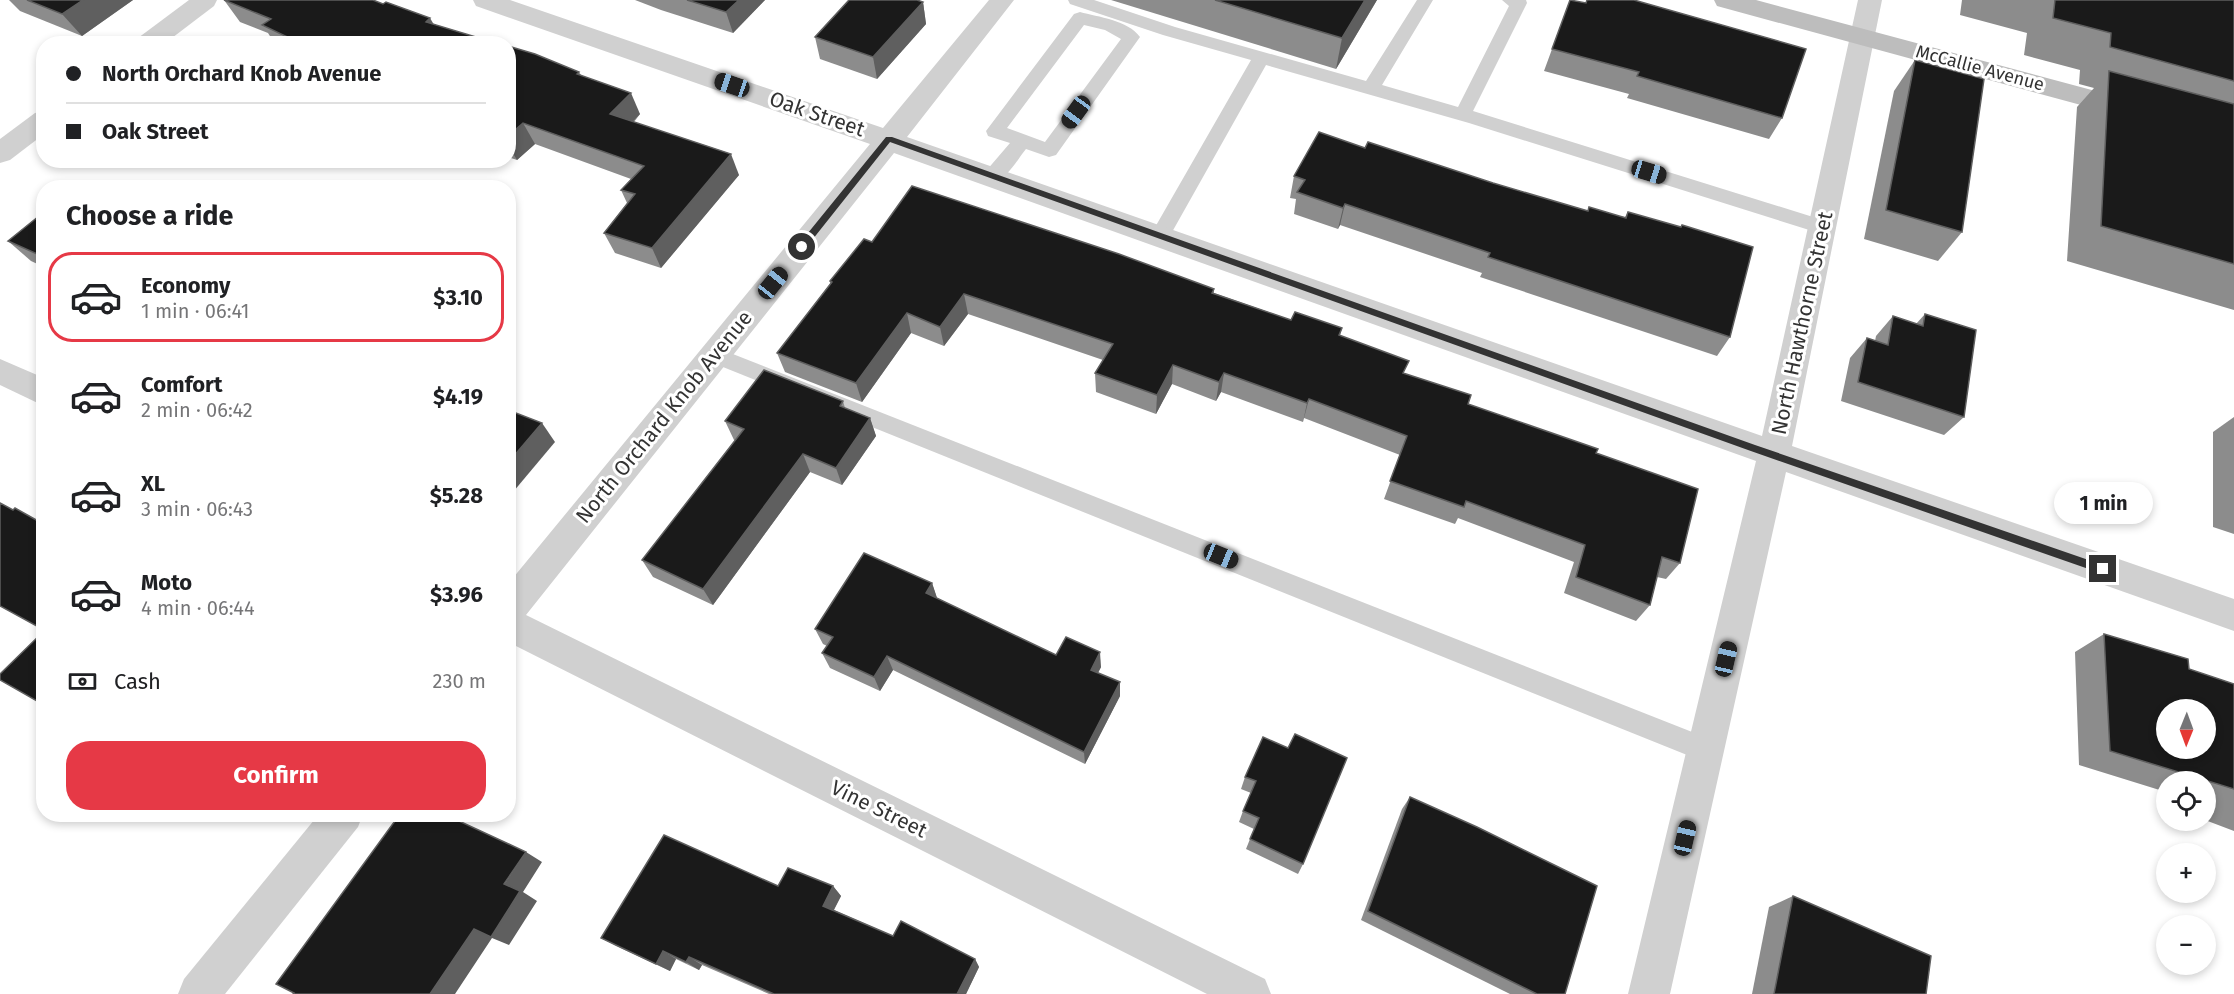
<!DOCTYPE html>
<meta charset="utf-8">
<style>
:root{--surface:#fff;--page:#f6f6f6;--text:#202124;--muted:#757577;--line:#e0e0e0;--accent:#e63946}
body{margin:0;font-family:"Fira Sans",sans-serif;background:var(--page);color:var(--text);height:100vh;display:flex;flex-direction:column;font-size:22px;white-space:nowrap}
*{box-sizing:border-box;margin:0}
p{font-size:20px;color:var(--muted)}
.icon{flex:none;width:33px;height:33px;fill:none;stroke:currentColor;stroke-width:2;stroke-linecap:round;stroke-linejoin:round}
.map{position:relative;flex:1;overflow:hidden}
.panel{position:absolute;left:36px;top:180px;width:480px;height:642px;display:flex;flex-direction:column;background:var(--surface);border-radius:24px;box-shadow:0 3px 9px #0003}
.panel>*{flex:none}
.top-card{position:absolute;left:36px;top:36px;width:480px;height:132px;border-radius:24px;box-shadow:0 3px 9px #0003;display:grid;align-content:center;height:132px;padding:0 30px;background:var(--surface)}
.needle{width:39px;rotate:181deg}
.tools{position:absolute;left:2156px;top:699px;display:grid;gap:12px}
.tools a{display:grid;place-items:center;width:60px;height:60px;border-radius:50%;background:var(--surface);box-shadow:0 3px 9px #0003;font-size:30px}
.end{position:absolute;width:27px;height:27px;margin:-14px;border:8px solid #333;background:#fff;box-shadow:0 0 0 3px #fff}
.from{border-radius:50%}
.bubble{position:absolute;height:42px;border-radius:21px;background:var(--surface);box-shadow:0 3px 9px #0003;font-size:20px;font-weight:700;line-height:42px;text-align:center}
.car{position:absolute;width:18px;height:36px;margin:-18px -9px;border-radius:8px;box-shadow:0 0 4px 2px #0007;background:linear-gradient(#222 24%,#8ab4d8 0 40%,#222 0 76%,#8ab4d8 0 86%,#222 0)}
.top-card b{display:flex;align-items:center;gap:21px;height:57px;font-size:22px}
.top-card b+b{border-top:2px solid var(--line)}
.top-card i{width:15px;height:15px;background:var(--text)}
ul{padding:0;list-style:none}
li{display:flex;align-items:center;gap:18px;height:90px;margin:0 12px 9px;padding:0 18px;border:3px solid transparent;border-radius:24px}
li div{flex:1}
li b{display:block;font-size:22px}
li em{font-style:normal;font-weight:700}
li.current{border-color:var(--accent)}
li>.icon{width:54px;height:54px;stroke-width:1.5}
h2{padding:0 30px;font-size:27px;line-height:72px}
.pay{display:flex;align-items:center;gap:15px;height:66px;padding:0 30px;font-size:22px}
.pay p{margin-inline-start:auto}
.action{display:flex;gap:12px;margin-top:auto;padding:12px 30px}
.action a{flex:1;height:69px;border-radius:24px;background:var(--accent);color:#fff;font-size:24px;font-weight:700;line-height:69px;text-align:center}
.map>svg:first-child{display:block}
</style>
<div class="map">
<svg width="2234" height="994" viewBox="0 0 2234 994">
<rect width="100%" height="100%" fill="#fff"/>
<g fill="none" stroke-linecap="round" stroke-linejoin="round">
<!-- service -->
<g fill="#d0d0d0" fill-rule="evenodd">
<polygon points="1068,0 1094,0 1175,27 1366,81 1417,0 1433,0 1382,85 1458,107 1509,6 1502,0 1526,0 1527,3 1473,111 1829,222 1832,227 1829,232 1822,234 1469,123 1266,65 1167,241 1160,243 1153,241 1150,236 1251,60 1163,35 1070,4"/>
<path d="M1080,12c18,5 48,8 60,25l-84,118 -7,2 -23,-8c-10,12 -22,37 -40,32l-2,-5 2,-5 24,-28 -22,-7 -2,-5 88,-117zM1084,25l21,5 16,9 -76,103 -38,-14z"/>
<polygon points="715,347 1715,741 1719,750 1715,759 1706,762 1697,759 708,361 705,355 708,349"/>
</g>
<!-- minor -->
<g fill="#d0d0d0" fill-rule="evenodd">
<polygon points="189,0 217,0 214,6 164,44 135,44 138,38"/>
<polygon points="473,0 510,0 883,128 989,0 1014,0 907,137 1762,436 1858,0 1882,0 1792,446 2234,599 2234,631 1786,472 1670,994 1628,994 1756,461 894,153 526,615 1265,979 1271,994 1207,994 508,642 508,584 870,144 476,6"/>
<polygon points="44,111 44,134 10,160 0,163 0,139 35,113"/>
<polygon points="0,359 44,378 44,406 0,385"/>
<polygon points="319,814 363,814 358,827 225,994 178,994 184,979"/>
</g>
<!-- secondary -->
<polygon fill="#bdbdbd" fill-rule="evenodd" points="1714,0 1756,0 2129,100 2138,102 2142,109 2138,116 2129,118 1717,6"/>
</g>
<!-- wall -->
<g fill="#8c8c8c">
<polygon points="9,0 133,0 82,36 20,11"/>
<polygon points="224,0 433,24 499,44 275,44 268,33 240,22"/>
<polygon points="635,0 765,0 733,33 661,10"/>
<polygon points="1111,0 1377,0 1336,69"/>
<polygon points="1570,0 1782,118 1769,139 1627,98 1629,94 1544,71"/>
<polygon points="1962,0 2234,0 2234,310 2067,261 2077,107 2094,88 2079,84 2080,70 2024,55 2027,33 1960,15"/>
<polygon points="923,2 926,24 877,79 820,59 815,37"/>
<polygon points="508,46 579,72 581,75 640,114 634,122 739,175 661,268 615,253 604,233 627,203 621,190 631,179 535,144 517,160 508,157"/>
<polygon points="1915,60 1962,232 1938,261 1864,239 1894,91"/>
<polygon points="1365,148 1588,211 1625,217 1628,212 1730,337 1717,356 1480,277 1482,273 1340,225 1338,229 1294,214 1296,199 1290,198 1294,176"/>
<polygon points="44,212 44,267 31,261 8,241"/>
<polygon points="872,242 1214,289 1214,293 1291,320 1342,328 1340,336 1405,374 1468,404 1596,453 1680,563 1666,579 1657,577 1650,605 1636,621 1564,593 1574,562 1458,518 1455,524 1384,499 1400,455 1304,418 1303,422 1221,392 1216,401 1172,384 1156,414 1096,392 1095,373 1103,360 968,314 944,346 911,333 862,402 785,372 777,353 830,284 830,281"/>
<polygon points="1925,314 1964,417 1944,435 1841,401 1850,358 1867,338 1875,341 1876,336 1893,316 1916,324"/>
<polygon points="843,401 845,408 870,418 876,436 842,485 810,472 713,605 653,577 642,560 735,440 734,440 725,421"/>
<polygon points="2234,417 2234,534 2213,527 2213,432"/>
<polygon points="932,583 937,598 1056,655 1101,667 1098,673 1120,682 1120,696 1085,764 893,670 880,691 830,668 822,653 827,646 823,644 815,629"/>
<polygon points="2104,634 2189,669 2234,684 2234,831 2205,820 2205,782 2166,782 2166,792 2079,765 2075,652"/>
<polygon points="1263,737 1303,864 1298,874 1246,849 1254,829 1239,822 1243,811 1251,793 1241,789 1245,777"/>
<polygon points="1410,797 1565,994 1510,994 1361,920 1402,809"/>
<polygon points="778,886 833,886 841,896 834,910 893,936 975,959 979,967 966,994 769,994 702,965 699,970 676,959 670,971 616,946 601,938"/>
<polygon points="1793,896 1926,994 1752,994 1769,907"/>
</g>
<!-- shaded-wall -->
<g fill="#5f5f5f">
<polygon points="83,0 133,0 82,36 62,14"/>
<polygon points="739,0 765,0 733,33 726,12"/>
<polygon points="1365,0 1377,0 1336,69 1342,38"/>
<polygon points="923,2 926,24 877,79 873,57"/>
<polygon points="430,18 443,40 426,22"/>
<polygon points="631,93 640,114 620,135 610,114"/>
<polygon points="523,123 535,144 517,160 508,145 508,136"/>
<polygon points="731,154 739,175 661,268 652,248"/>
<polygon points="1345,204 1340,225 1338,229 1343,208"/>
<polygon points="964,294 968,314 944,346 940,327"/>
<polygon points="907,313 911,333 862,402 856,383"/>
<polygon points="1173,365 1172,384 1156,414 1157,395"/>
<polygon points="1224,373 1221,392 1216,401 1219,382"/>
<polygon points="1309,399 1304,418 1303,422 1307,403"/>
<polygon points="870,418 876,436 842,485 836,468"/>
<polygon points="542,423 555,442 508,498 508,463"/>
<polygon points="803,454 810,472 713,605 703,589"/>
<polygon points="932,583 937,598 926,593"/>
<polygon points="1100,652 1101,667 1092,684 1091,670"/>
<polygon points="887,656 893,670 880,691 874,677"/>
<polygon points="1120,682 1120,696 1085,764 1084,752"/>
<polygon points="526,852 542,862 523,892 537,901 509,945 492,938 455,994 430,994"/>
<polygon points="833,886 841,896 831,915 823,906"/>
<polygon points="663,951 676,959 670,971 656,964"/>
<polygon points="689,957 702,965 699,970 686,962"/>
<polygon points="975,959 979,967 966,994 957,994"/>
</g>
<!-- building -->
<g fill="#1a1a1a" stroke="#5f5f5f" stroke-width="1.5" fill-rule="evenodd">
<polygon points="27,0 83,0 62,14"/>
<polygon points="224,0 373,0 383,4 386,2 430,18 426,22 499,44 302,44 262,25 271,19"/>
<polygon points="687,0 739,0 726,12"/>
<polygon points="849,0 917,0 923,2 873,57 815,37"/>
<polygon points="1215,0 1365,0 1342,38"/>
<polygon points="1570,0 1586,3 1587,0 1634,0 1806,49 1782,118 1637,76 1639,72 1552,49"/>
<polygon points="2055,0 2234,0 2234,81 2110,47 2111,33 2053,18"/>
<polygon points="508,46 535,54 579,72 577,74 631,93 610,114 731,154 652,248 604,233 635,194 621,190 644,166 523,123 508,136"/>
<polygon points="1915,60 1984,79 1962,232 1886,210"/>
<polygon points="2109,71 2234,104 2234,264 2101,226"/>
<polygon points="1319,132 1365,148 1368,142 1493,183 1588,211 1589,207 1626,218 1628,212 1681,227 1682,225 1753,247 1730,337 1488,257 1490,253 1345,204 1343,208 1297,192 1305,180 1294,176"/>
<polygon points="912,186 1119,254 1214,289 1212,293 1291,320 1295,312 1342,328 1339,335 1409,361 1403,373 1471,395 1468,404 1598,449 1596,453 1698,489 1680,563 1662,557 1650,605 1576,577 1585,545 1466,501 1464,507 1390,481 1407,436 1309,399 1307,403 1224,373 1219,382 1173,365 1157,395 1095,373 1113,344 964,294 940,327 907,313 856,383 777,353 832,282 830,281 864,239 872,242"/>
<polygon points="44,212 44,257 8,241"/>
<polygon points="1925,314 1976,330 1964,417 1858,382 1867,338 1888,345 1893,316 1923,326"/>
<polygon points="764,370 843,401 840,406 870,418 836,468 803,454 703,589 642,560 744,429 725,421"/>
<polygon points="508,410 542,423 508,463"/>
<polygon points="0,503 13,510 15,508 38,521 44,516 44,630 0,606"/>
<polygon points="864,553 932,583 926,593 1056,655 1066,637 1100,652 1091,670 1120,682 1084,752 887,656 874,677 822,653 833,637 815,629"/>
<polygon points="44,631 44,705 0,680 0,674"/>
<path d="M2104,634l84,25 1,10 45,15v105l-124,-38zM2166,710h39v38h-39z"/>
<polygon points="1295,734 1347,758 1303,864 1250,839 1259,818 1243,811 1256,781 1245,777 1263,737 1288,748"/>
<polygon points="1410,797 1477,827 1597,886 1565,994 1537,994 1368,911"/>
<polygon points="400,814 444,814 526,852 504,884 520,891 491,937 474,929 430,994 293,994 294,993 276,984"/>
<polygon points="664,835 778,886 788,868 833,886 823,906 893,936 901,921 975,959 957,994 774,994 689,957 686,962 663,951 656,964 601,938"/>
<polygon points="1793,896 1931,956 1926,994 1774,994"/>
</g>
<!-- route -->
<polygon fill="#333" points="886,137 892,137 1755,445 2103,565 2108,569 2103,574 1748,450 890,142 805,249 799,249 799,244"/>
<g text-anchor="middle" dominant-baseline="central" stroke-width="6" stroke-linejoin="round" paint-order="stroke">
<!-- far-street labels -->
<g font-size="18" fill="#333" stroke="#fff">
<text transform="translate(1980 68) rotate(15)">McCallie Avenue</text>
</g>
<!-- street labels -->
<g font-size="21" fill="#333" stroke="#fff">
<text transform="translate(817 114) rotate(19)">Oak Street</text>
<text transform="translate(1802 323) rotate(-78)">North Hawthorne Street</text>
<text transform="translate(664 417) rotate(-51)">North Orchard Knob Avenue</text>
<text transform="translate(879 809) rotate(26)">Vine Street</text>
</g>
</g>
</svg>
<div class="tools">
<a><svg class="needle" viewBox="-14 -14 28 28"><path d="M0-13l5 13h-10z" fill="#e53935"/><path d="M0 13l5-13h-10z" fill="#757577"/></svg></a>
<a><svg class="icon" aria-label="locate" viewBox="0 0 24 24"><circle cx="12" cy="12" r="6"/><path d="M12 2v4M12 18v4M2 12h4M18 12h4"/></svg></a>
<a>+</a>
<a>−</a>
</div>
<i class="end from" style="left:802px;top:247px"></i>
<i class="end" style="left:2103px;top:569px"></i>
<div class="bubble" style="left:2054px;top:482px;width:99px">1 min</div>
<i class="car" style="left:732px;top:85px;rotate:289deg"></i>
<i class="car" style="left:1076px;top:112px;rotate:216deg"></i>
<i class="car" style="left:1649px;top:172px;rotate:107deg"></i>
<i class="car" style="left:773px;top:283px;rotate:39deg"></i>
<i class="car" style="left:1221px;top:556px;rotate:112deg"></i>
<i class="car" style="left:1726px;top:659px;rotate:13deg"></i>
<i class="car" style="left:1685px;top:838px;rotate:13deg"></i>
<div class="top-card">
<b><i class="from"></i>North Orchard Knob Avenue</b>
<b><i></i>Oak Street</b>
</div>
<section class="panel">
<h2>Choose a ride</h2>
<ul>
<li class="current"><svg class="icon" aria-label="car" viewBox="0 0 24 24"><path d="M5 17H2v-5l4-1 3-4h7l3 4 3 1v5h-3M9 17h6M6 11h13"/><circle cx="7" cy="17" r="2"/><circle cx="17" cy="17" r="2"/></svg><div><b>Economy</b><p>1 min · 06:41</p></div><em>$3.10</em></li>
<li><svg class="icon" aria-label="car" viewBox="0 0 24 24"><path d="M5 17H2v-5l4-1 3-4h7l3 4 3 1v5h-3M9 17h6M6 11h13"/><circle cx="7" cy="17" r="2"/><circle cx="17" cy="17" r="2"/></svg><div><b>Comfort</b><p>2 min · 06:42</p></div><em>$4.19</em></li>
<li><svg class="icon" aria-label="car" viewBox="0 0 24 24"><path d="M5 17H2v-5l4-1 3-4h7l3 4 3 1v5h-3M9 17h6M6 11h13"/><circle cx="7" cy="17" r="2"/><circle cx="17" cy="17" r="2"/></svg><div><b>XL</b><p>3 min · 06:43</p></div><em>$5.28</em></li>
<li><svg class="icon" aria-label="car" viewBox="0 0 24 24"><path d="M5 17H2v-5l4-1 3-4h7l3 4 3 1v5h-3M9 17h6M6 11h13"/><circle cx="7" cy="17" r="2"/><circle cx="17" cy="17" r="2"/></svg><div><b>Moto</b><p>4 min · 06:44</p></div><em>$3.96</em></li>
</ul>
<div class="pay"><svg class="icon" aria-label="cash" viewBox="0 0 24 24"><path d="M3 7h18v10H3z"/><circle cx="12" cy="12" r="2"/></svg>Cash<p>230 m</p></div>
<div class="action"><a>Confirm</a></div>
</section>
</div>
